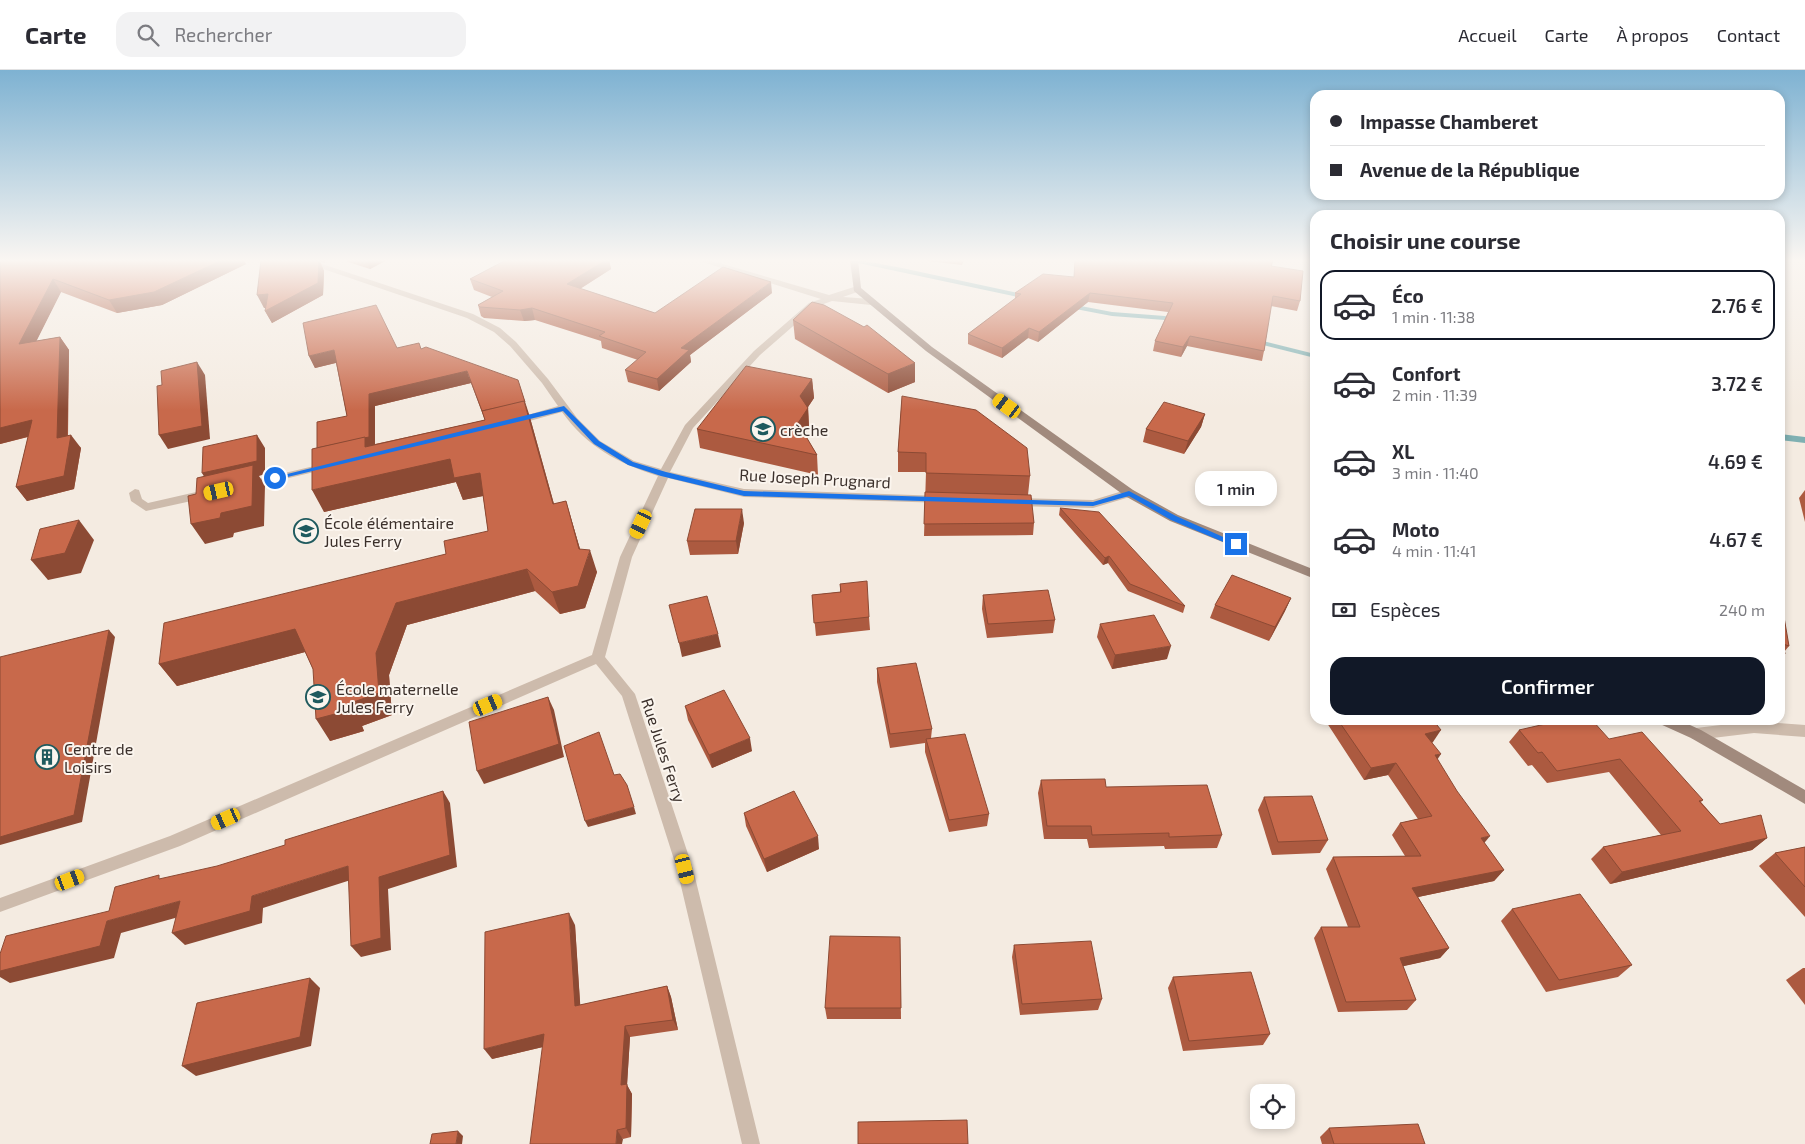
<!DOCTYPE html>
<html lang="fr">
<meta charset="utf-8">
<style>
:root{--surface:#fff;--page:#f2f2f3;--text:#2b2b33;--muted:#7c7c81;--line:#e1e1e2;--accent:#111827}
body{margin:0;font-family:"Exo 2",sans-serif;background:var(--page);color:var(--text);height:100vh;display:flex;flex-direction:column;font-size:19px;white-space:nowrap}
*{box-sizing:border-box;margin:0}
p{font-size:16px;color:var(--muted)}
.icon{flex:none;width:28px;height:28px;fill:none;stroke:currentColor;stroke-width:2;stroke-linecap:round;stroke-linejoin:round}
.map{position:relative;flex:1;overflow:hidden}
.drawer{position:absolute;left:1310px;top:140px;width:475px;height:515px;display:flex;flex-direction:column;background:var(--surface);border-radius:15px;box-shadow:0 2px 8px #0003}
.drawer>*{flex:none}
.hud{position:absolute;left:1310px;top:20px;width:475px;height:110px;border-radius:15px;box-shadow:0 2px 8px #0003;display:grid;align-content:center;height:110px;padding:0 20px;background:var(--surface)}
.buttons{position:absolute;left:1250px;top:1014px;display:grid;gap:10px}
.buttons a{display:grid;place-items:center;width:45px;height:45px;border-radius:10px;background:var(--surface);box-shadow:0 2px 8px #0003;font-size:25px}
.end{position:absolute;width:22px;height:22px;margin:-11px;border:6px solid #1a73e8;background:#fff;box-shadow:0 0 0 2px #fff}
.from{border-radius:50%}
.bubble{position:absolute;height:35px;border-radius:15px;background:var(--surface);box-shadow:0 2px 8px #0003;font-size:16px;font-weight:600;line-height:35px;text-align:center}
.car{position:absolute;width:15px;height:30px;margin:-15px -8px;border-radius:6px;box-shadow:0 0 4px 1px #0007;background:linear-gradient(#f5c518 24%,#345 0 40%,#f5c518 0 76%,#345 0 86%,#f5c518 0)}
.hud b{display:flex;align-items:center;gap:18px;height:48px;font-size:19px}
.hud b+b{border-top:1px solid var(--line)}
.hud i{width:12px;height:12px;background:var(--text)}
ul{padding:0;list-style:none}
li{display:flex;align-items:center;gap:15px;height:70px;margin:0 10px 8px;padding:0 10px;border:2px solid transparent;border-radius:15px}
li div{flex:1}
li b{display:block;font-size:19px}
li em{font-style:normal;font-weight:600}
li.on{border-color:var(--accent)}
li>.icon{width:45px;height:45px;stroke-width:1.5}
h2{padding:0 20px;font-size:22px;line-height:60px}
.pay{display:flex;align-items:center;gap:12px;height:55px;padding:0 20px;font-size:19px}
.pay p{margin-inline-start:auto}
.cta{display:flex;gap:10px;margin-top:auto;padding:10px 20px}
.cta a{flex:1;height:58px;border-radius:15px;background:var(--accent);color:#fff;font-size:20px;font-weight:600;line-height:58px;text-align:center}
header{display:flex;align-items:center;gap:30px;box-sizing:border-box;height:70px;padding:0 25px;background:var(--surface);border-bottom:1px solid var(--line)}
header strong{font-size:24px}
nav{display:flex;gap:28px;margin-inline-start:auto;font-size:18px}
.search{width:350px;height:45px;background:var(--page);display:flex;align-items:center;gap:12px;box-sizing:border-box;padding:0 18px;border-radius:15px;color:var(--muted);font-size:19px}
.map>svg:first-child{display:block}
</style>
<header>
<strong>Carte</strong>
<div class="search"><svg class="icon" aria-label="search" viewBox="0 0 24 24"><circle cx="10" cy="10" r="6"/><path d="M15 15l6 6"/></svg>Rechercher</div>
<nav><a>Accueil</a><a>Carte</a><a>À propos</a><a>Contact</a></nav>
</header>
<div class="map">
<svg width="1805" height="1074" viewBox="0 0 1805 1074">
<rect width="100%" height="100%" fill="#f4ebe1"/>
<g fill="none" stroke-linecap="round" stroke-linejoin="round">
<!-- stream -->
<g fill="#7fb0b2" fill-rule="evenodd">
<polygon points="844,190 859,190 902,198 1027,225 1030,227 1027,229"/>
<polygon points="1065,233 1112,242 1178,247 1182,249 1178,251 1112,246 1065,237"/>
<polygon points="1251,268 1315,284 1315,288 1251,272"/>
<polygon points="1780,364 1805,367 1805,373 1780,370"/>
</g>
<!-- street -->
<g fill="#cdbbac" fill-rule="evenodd">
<path d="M297,190h13l163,54 27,14 16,14 32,37 29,39 23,23 34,20 27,8 24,-44 69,-74 55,-48 12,-4 -125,-39h13l120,35 28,-9 3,1v4l-17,6 28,2 4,3 -4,3 -39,-4 -17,6 -55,48 -67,73 -23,44 74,17 198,7 4,1 2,3 -2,3 -202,-6 -76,-19 -36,79 -27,100 30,37 58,175 67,275h-18l-65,-275 -55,-173 -26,-32 -416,182 -180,66v-14l170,-62 422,-181 28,-98 38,-81c-40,-13 -71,-29 -96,-64l-47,13 -4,-1 -1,-2 1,-2 47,-14 -16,-23 -32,-37 -16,-14 -27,-14z"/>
<polygon points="327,393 331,394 332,396 331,398 247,418 241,415 247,412"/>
<polygon points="135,419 139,420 142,429 148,433 205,420 211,424 205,428 146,441 131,431 129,423"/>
<polygon points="1129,419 1133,420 1135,423 1133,426 1093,438 1015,436 1009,432 1015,428 1093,430"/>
<polygon points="1754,651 1805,655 1805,667 1754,663 1696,670 1691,668 1689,664 1691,660 1696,658"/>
</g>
<!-- secondary -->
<g fill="#a18a7d" fill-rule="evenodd">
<polygon points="850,190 858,190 861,218 932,277 1133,420 1178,445 1315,500 1315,509 1170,451 1125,426 926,281 854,221"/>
<polygon points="1658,650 1679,650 1701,660 1805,720 1805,734 1691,668 1660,654"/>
</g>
</g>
<!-- wall -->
<g fill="#ac5a40" fill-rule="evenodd">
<polygon points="0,190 246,194 162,235 117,243 61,222 36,271 60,267 69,280 68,366 81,378 74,419 27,431 16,417 28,367 0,374"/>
<polygon points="261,190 325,190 325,193 320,191 324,201 323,225 272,253 265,241 266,238 264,238"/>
<polygon points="342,190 387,190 370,199"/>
<polygon points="506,190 609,190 611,199 580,219 655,243 772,223 690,285 691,292 659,321 628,312 625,300 638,290 602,278 601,271 535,250 524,251 484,248 481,246 478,235 492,227 474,220 470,209"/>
<polygon points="919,190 964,190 962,195"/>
<polygon points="1075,190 1273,190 1272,196 1300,231 1297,241 1271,236 1264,281 1262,291 1187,276 1181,287 1153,281 1155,271 1168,242 1088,232 1038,272 1028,268 1002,288 968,274 968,264 1015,229 1015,223 1074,207"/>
<polygon points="793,250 864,257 915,312 888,323 795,269"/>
<path d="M397,278l24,1 108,65 25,90 12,-3 14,48 17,23 -12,36 -25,6 -25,-23 -128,34 -18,50 3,40 -30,11 2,5 -34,10 -17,-72 -8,-17 -128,34 -18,-22 287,-110 42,-23 -5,-35 -20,4 -7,-18 -132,30 -7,-64 30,-32 -11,-53 -21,5 -6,-12zM471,313l14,37 -110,24v-38z"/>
<polygon points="812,309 814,328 808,337 809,357 805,365 817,385 818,405 700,378 697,359"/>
<polygon points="902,326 1030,406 1028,425 1034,453 1033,465 924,466 926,402 898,402 898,382"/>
<polygon points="1205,344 1201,357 1184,384 1143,372 1146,359"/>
<polygon points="1805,420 1805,452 1799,428"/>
<polygon points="1060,438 1185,536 1183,543 1128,521 1108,493 1103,495 1059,445"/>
<polygon points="744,453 738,484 690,485 687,471"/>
<polygon points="840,514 869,547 870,560 816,566 812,525 840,522"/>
<polygon points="983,525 1055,550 1053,563 987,568 982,539"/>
<polygon points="1291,528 1285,541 1269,571 1210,548 1215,535"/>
<polygon points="1780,546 1789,576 1784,582 1785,584 1780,589"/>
<polygon points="1100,554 1167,589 1112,599 1097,567"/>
<polygon points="877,598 932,659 931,668 989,744 987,756 949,762 925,682 925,673 890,678 877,612"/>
<polygon points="685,636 752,681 712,698 688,650"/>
<polygon points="1325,650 1433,650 1433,672 1432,673 1437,689 1484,773 1504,800 1494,811 1418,827 1449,878 1440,888 1403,896 1416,930 1407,940 1338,942 1314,868 1321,857 1348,857 1326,799 1333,787 1405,786 1392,765 1400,753 1418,749 1388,705 1364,710"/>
<polygon points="1519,660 1609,669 1703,730 1701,732 1720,754 1767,768 1752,780 1610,814 1591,789 1603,777 1661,765 1609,702 1547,713 1532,695 1528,696 1509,672"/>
<polygon points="1041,710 1106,717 1222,765 1217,778 1165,779 1164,776 1089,778 1087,769 1044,769 1038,723"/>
<polygon points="1264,727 1328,770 1320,783 1272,785 1258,740"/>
<polygon points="744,743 819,779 767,802 746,756"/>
<polygon points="1805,777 1805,847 1759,796 1775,783"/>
<polygon points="1512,839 1632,895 1618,907 1546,922 1501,851"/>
<polygon points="575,855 580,935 667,916 671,927 678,960 630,967 627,1015 632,1024 631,1067 623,1069 543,977 492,989"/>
<polygon points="900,867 901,949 827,949 825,938"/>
<polygon points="1014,875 1102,929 1098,940 1020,945 1012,887"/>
<polygon points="1803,898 1805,898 1805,935 1786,910"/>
<polygon points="1173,907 1270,964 1263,975 1183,981 1168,918"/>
<polygon points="1329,1058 1425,1074 1322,1074 1320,1067"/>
</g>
<!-- shaded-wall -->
<g fill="#8c4a34">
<polygon points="222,190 244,190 246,194 162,235 117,243 109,230"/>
<polygon points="319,190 324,201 323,225 272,253 265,241 274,236 264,238 257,225"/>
<polygon points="366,190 387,190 370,199"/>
<polygon points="606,190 609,190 611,199 570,225 567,214"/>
<polygon points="53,209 61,222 28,288 19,274"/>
<polygon points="771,212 772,223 690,285 691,292 659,321 657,309 681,278"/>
<polygon points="1090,223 1088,232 1038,272 1039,262"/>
<polygon points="532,238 535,250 524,251 520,240"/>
<polygon points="1029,258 1028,268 1002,288 1002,278"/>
<polygon points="1190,266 1187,276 1181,287 1183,277"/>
<polygon points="60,267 69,280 67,381 57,368"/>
<polygon points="334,280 339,292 315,298 309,286"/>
<polygon points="197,292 205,305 210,369 168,379 159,365"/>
<polygon points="915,293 915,312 888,323 888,304"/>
<polygon points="467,301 471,313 375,336 375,379 324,391 369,324"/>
<polygon points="812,309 814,328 802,346 800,326"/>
<polygon points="518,310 529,344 560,456 553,434"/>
<polygon points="808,338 809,357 800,373 798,353"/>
<polygon points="1205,344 1201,357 1184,384 1188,371"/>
<polygon points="32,350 42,363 0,374 0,358"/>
<polygon points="71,365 81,378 74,419 27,431 16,417"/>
<polygon points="257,365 265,378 265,404 259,406 265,415 264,456 234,463 233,467 205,474 191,454 210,417 202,403"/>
<polygon points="450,389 480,403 488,425 463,430 456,412 324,442 312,420"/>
<polygon points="566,431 585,496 590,480 597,502 585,538 560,544 552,522 579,479"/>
<polygon points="742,439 744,453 738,484 736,471"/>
<polygon points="79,450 94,470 81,503 48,510 31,490"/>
<polygon points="1109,486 1108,493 1103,495 1105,488"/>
<polygon points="527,499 535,521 407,555 389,605 392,645 362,656 364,661 330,671 316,649 376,583 396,533"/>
<polygon points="1291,528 1285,541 1269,571 1275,557"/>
<polygon points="295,559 309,581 177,616 159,594"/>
<polygon points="109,560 115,567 82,752 0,775 0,767"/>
<polygon points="718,564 721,577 682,587 679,573"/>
<polygon points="1171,576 1167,589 1112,599 1115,585"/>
<polygon points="548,627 554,640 564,687 484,714 477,701"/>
<polygon points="1441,660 1433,672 1418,676 1425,664"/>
<polygon points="750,668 752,681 712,698 709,685"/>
<polygon points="1441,684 1433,696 1435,685"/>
<polygon points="1396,693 1388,705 1364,710 1371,698"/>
<polygon points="443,721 450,733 457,797 388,819 391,880 361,887 351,876 379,807"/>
<polygon points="634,737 636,744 588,757 585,751"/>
<polygon points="818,766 819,779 767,802 764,789"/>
<polygon points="1490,766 1481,777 1481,768"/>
<polygon points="1767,768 1752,780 1610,814 1622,802"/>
<polygon points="348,796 357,808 263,838 262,853 185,875 172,863 252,826"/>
<polygon points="1504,800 1494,811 1404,830 1412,818"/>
<polygon points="180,831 193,843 121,863 114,888 10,913 0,907 0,901 107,851"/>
<polygon points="569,843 575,855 581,946 575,936"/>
<polygon points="1449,878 1440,888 1391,899 1400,888"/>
<polygon points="310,908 320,918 311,976 196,1006 182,996"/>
<polygon points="667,916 671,927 678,960 673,950"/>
<polygon points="625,956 630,967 627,1015 632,1024 631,1067 626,1058 621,1015"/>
<polygon points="544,964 551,975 492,989 484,979"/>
<polygon points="617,1060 623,1069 622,1074 616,1074"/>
<polygon points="458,1061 463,1066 462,1074 456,1074"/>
</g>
<!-- building -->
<g fill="#c8694b" stroke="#8c4a34">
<polygon points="0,190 222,190 154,222 109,230 53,209 19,274 60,267 57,368 71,365 64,406 16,417 32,350 0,358"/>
<polygon points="261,190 319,190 318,213 265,241 268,224 257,225"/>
<polygon points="506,190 606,190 567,214 655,243 723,197 771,212 681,278 689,280 657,309 625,300 646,282 599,266 605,262 532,238 520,240 480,237 478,235 503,221 470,209"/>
<polygon points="1075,190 1273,190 1271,196 1303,201 1300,231 1273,226 1264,281 1190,266 1183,277 1155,271 1173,233 1090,223 1039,262 1029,258 1002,278 968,264 1021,224 1015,223 1043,204 1074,207"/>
<polygon points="812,232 824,235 864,257 867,255 915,293 888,304 793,250"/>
<polygon points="376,235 397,278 419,273 421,279 426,277 518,310 525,332 482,341 467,301 369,324 369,367 317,378 317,352 347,346 334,280 309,286 303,253"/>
<polygon points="197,292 202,356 159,365 157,316 162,315 161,301"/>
<polygon points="746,296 812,309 800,326 808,338 798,353 817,385 697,359"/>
<polygon points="902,326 976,340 1027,378 1030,406 926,403 926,383 898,382"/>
<polygon points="524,331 553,434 566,431 579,479 590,480 578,516 552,522 527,499 396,533 376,583 379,623 348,634 350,640 316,649 313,599 295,559 159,594 164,553 446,484 444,471 488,461 480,403 454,408 450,389 312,420 312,379 365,367 365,377 485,350 482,341"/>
<polygon points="1164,332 1205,344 1188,371 1146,359"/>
<polygon points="257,365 257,391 202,403 203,377"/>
<polygon points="253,395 252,436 221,443 220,448 191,454 188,426 196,424 197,408"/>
<polygon points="925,422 1031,425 1034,453 924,454"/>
<polygon points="1060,438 1099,442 1185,536 1130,514 1109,486 1105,488"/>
<polygon points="695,439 742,439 736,471 687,471"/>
<polygon points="79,450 65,483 31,490 40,459"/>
<polygon points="1232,505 1291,528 1275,557 1215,535"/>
<polygon points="867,511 869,547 814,553 812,525 841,522 840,514"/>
<polygon points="1048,520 1055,550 988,554 983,525"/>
<polygon points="707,526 718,564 679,573 669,535"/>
<polygon points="1154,545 1171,576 1115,585 1100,554"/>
<polygon points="1780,546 1784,547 1789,576 1783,574 1785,584 1780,582"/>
<polygon points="109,560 74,745 0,767 0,587"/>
<polygon points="916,593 932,659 890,664 877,598"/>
<polygon points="724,620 750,668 709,685 685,636"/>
<polygon points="548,627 559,674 477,701 469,652"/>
<polygon points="1338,650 1433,650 1441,660 1425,664 1441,684 1435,685 1457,721 1490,766 1481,768 1504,800 1412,818 1449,878 1400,888 1416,930 1346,932 1321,857 1360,857 1333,787 1421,786 1400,753 1432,746 1396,693 1371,698"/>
<polygon points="1563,650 1592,650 1609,669 1642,662 1703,730 1699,731 1720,754 1761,745 1767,768 1622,802 1603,777 1681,761 1620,689 1557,701 1542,682 1538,683 1519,660"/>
<polygon points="599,662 614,705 620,704 627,715 634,737 585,751 564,676"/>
<polygon points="965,664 989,744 949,750 926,669"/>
<polygon points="1105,709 1106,717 1207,715 1222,765 1169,767 1169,763 1092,765 1091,756 1047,756 1041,710"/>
<polygon points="443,721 450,785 379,807 381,868 351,876 348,796 252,826 250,841 172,863 180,831 107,851 100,876 0,901 0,884 6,866 109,841 115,817 159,805 159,809 217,796 285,775 285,770"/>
<polygon points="794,721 818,766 764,789 744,743"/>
<polygon points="1312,726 1328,770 1278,772 1264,727"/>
<polygon points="1805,777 1805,817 1775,783"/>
<polygon points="1580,824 1632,895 1559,910 1512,839"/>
<polygon points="569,843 575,936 667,916 673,950 625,956 621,1015 627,1014 626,1058 617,1060 616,1074 530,1074 544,964 484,979 485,862"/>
<polygon points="830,866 900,867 901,938 825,938"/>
<polygon points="1091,871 1102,929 1022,934 1014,875"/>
<polygon points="1251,902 1270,964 1189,971 1173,907"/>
<polygon points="310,908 300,967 182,996 197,933"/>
<polygon points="967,1050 968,1074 858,1074 858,1052"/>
<polygon points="1418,1054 1425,1074 1334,1074 1329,1058"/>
<polygon points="458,1061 456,1074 430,1074 432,1064"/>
</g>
<!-- sky -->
<linearGradient id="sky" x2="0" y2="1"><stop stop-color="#7eb2d2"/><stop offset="0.56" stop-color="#faf6f2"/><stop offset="1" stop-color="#faf6f2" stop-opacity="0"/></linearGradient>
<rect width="1805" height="340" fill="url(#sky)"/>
<!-- route -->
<polygon fill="#1a73e8" points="564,336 599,371 633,392 666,402 744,421 1093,432 1129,421 1176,446 1239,474 1233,476 1171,450 1129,426 1093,436 744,426 661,406 628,395 594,374 563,341 275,410 271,408"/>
<!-- icons -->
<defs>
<symbol id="school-ring" viewBox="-11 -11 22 22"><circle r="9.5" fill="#fbf5ee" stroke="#1f5a5e" stroke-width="1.5"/><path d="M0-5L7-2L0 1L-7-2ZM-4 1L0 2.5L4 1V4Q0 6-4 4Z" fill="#1f5a5e"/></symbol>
<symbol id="building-ring" viewBox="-11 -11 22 22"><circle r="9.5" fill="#fbf5ee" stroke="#1f5a5e" stroke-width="1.5"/><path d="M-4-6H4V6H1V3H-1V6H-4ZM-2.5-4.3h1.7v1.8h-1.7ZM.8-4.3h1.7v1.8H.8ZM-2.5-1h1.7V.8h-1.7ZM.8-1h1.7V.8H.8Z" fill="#1f5a5e"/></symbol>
</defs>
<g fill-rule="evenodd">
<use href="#school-ring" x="749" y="345" width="28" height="28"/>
<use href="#school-ring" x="292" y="447" width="28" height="28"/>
<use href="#school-ring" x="304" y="613" width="28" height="28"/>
<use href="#building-ring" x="33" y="673" width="28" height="28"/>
</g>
<g text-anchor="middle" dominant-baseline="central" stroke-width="4" stroke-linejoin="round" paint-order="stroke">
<!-- poi labels -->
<g font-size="16" fill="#3b302b" stroke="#fbf5ee" text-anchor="start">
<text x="780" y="359">crèche</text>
<text x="324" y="452">École élémentaire<tspan x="324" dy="18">Jules Ferry</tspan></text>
<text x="336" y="618">École maternelle<tspan x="336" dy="18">Jules Ferry</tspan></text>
<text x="64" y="678">Centre de<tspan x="64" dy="18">Loisirs</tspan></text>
</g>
<!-- street labels -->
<g font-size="16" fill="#3b302b" stroke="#fbf5ee">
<text transform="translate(815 408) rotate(3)">Rue Joseph Prugnard</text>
<text transform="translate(664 680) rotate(72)">Rue Jules Ferry</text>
</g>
</g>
</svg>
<div class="buttons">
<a><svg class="icon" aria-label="locate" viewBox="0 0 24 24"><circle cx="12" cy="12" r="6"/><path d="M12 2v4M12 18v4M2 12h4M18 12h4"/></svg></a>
</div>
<i class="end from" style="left:275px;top:408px"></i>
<i class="end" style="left:1236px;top:474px"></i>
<div class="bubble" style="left:1195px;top:401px;width:82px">1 min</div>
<i class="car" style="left:1007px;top:336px;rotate:306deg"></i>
<i class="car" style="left:219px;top:421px;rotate:257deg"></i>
<i class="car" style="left:641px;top:454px;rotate:205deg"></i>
<i class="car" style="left:488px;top:635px;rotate:67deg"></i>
<i class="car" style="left:226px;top:749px;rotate:246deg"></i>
<i class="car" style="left:685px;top:799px;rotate:166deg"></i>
<i class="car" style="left:70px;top:810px;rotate:69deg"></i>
<div class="hud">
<b><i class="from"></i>Impasse Chamberet</b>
<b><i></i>Avenue de la République</b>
</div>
<section class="drawer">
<h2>Choisir une course</h2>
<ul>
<li class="on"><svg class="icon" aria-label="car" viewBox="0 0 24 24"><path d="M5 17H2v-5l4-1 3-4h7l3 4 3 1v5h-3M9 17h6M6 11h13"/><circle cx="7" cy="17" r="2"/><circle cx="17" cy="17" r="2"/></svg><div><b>Éco</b><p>1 min · 11:38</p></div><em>2.76 €</em></li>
<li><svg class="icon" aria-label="car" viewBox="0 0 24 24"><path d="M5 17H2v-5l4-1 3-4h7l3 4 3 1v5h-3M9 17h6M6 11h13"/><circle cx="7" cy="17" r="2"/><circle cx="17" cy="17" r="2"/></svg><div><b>Confort</b><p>2 min · 11:39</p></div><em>3.72 €</em></li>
<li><svg class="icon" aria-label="car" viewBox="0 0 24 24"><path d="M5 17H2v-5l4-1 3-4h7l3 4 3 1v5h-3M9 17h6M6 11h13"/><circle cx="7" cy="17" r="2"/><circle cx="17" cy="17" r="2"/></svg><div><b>XL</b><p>3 min · 11:40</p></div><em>4.69 €</em></li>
<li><svg class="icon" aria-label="car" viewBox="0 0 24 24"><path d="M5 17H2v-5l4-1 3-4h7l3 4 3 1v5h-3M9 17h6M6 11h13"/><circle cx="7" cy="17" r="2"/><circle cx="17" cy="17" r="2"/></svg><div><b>Moto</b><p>4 min · 11:41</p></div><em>4.67 €</em></li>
</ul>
<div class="pay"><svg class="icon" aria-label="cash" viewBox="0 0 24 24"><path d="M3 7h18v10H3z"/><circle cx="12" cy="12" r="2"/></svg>Espèces<p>240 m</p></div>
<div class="cta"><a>Confirmer</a></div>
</section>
</div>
